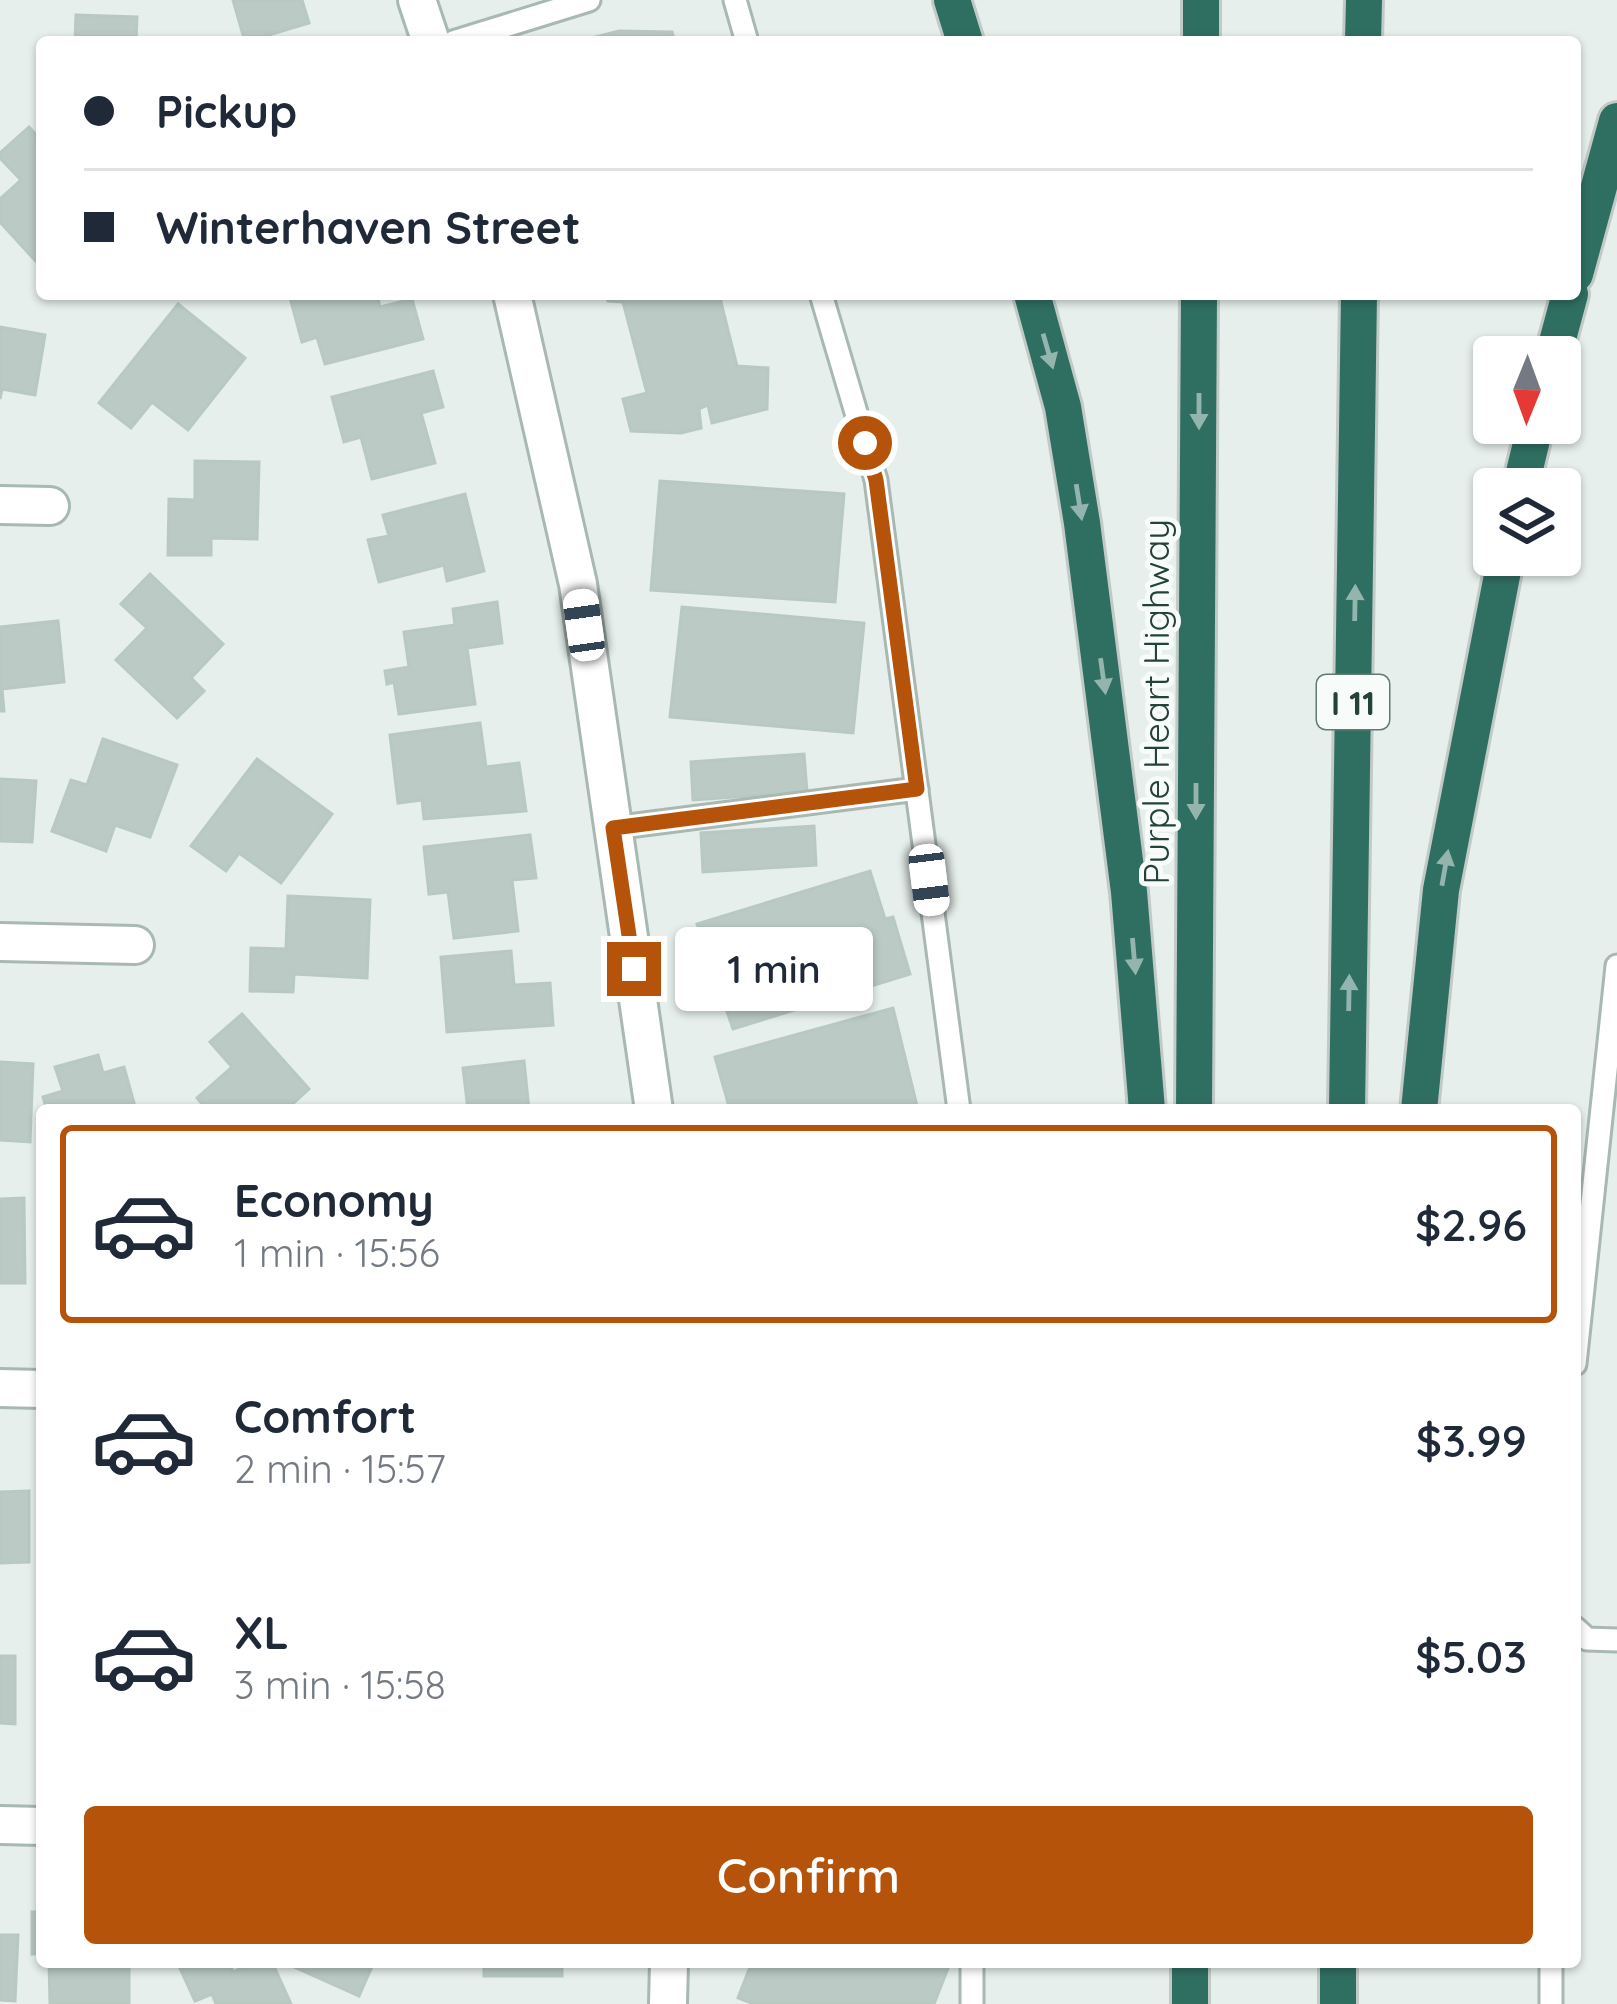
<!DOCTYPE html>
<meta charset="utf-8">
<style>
:root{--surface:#fff;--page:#f2f2f3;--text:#1f2937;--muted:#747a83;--line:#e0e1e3;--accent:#b45309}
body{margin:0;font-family:Quicksand,sans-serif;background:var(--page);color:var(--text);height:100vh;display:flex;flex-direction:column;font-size:45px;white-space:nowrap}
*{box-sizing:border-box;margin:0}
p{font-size:39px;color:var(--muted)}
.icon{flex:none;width:66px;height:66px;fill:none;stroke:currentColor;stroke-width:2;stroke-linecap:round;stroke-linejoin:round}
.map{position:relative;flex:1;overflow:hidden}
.sheet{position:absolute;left:36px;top:1104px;width:1545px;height:864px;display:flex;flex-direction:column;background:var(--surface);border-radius:12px;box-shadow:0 3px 9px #0004}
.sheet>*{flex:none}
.top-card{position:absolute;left:36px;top:36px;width:1545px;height:264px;border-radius:12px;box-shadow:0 3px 9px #0004;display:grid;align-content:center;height:264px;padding:0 48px;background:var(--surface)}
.needle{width:78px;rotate:181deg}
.fabs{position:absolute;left:1473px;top:336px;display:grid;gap:24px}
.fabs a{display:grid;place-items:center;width:108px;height:108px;border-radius:12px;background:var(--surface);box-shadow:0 3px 9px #0004;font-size:60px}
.end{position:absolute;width:54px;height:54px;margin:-27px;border:15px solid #b45309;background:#fff;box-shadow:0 0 0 6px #fff}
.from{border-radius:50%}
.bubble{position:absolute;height:84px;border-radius:12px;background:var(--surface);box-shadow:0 3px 9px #0004;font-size:39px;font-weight:600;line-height:84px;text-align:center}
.car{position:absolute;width:36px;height:72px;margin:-36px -18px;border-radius:15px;box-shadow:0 0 9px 3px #0007;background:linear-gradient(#fff 24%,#345 0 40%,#fff 0 76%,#345 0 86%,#fff 0)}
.top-card b{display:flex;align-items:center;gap:42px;height:114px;font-size:45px}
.top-card b+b{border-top:3px solid var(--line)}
.top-card i{width:30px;height:30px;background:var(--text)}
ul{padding:21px 0 0;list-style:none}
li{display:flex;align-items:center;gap:36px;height:198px;margin:0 24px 18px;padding:0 24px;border:6px solid transparent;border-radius:12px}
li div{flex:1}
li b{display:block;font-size:45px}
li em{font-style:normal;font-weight:600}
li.on{border-color:var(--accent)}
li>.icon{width:108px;height:108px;stroke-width:1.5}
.primary-button{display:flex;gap:24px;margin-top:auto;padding:24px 48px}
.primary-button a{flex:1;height:138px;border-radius:12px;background:var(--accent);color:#fff;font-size:48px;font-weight:600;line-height:138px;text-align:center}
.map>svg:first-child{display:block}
</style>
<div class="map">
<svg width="1617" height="2004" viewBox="0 0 1617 2004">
<rect width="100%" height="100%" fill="#e6efeb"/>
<!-- building -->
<g fill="#bbcac4" stroke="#b8c9c2" stroke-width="3">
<polygon points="233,0 302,0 309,23 245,42"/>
<polygon points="76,15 137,17 136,42 75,42"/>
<polygon points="619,31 672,32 675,42 576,42"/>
<polygon points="29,127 42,141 42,268 0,222 0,199 21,180 0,158 0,153"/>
<polygon points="289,294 377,294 380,307 412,299 423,339 325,364 317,337 302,342"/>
<polygon points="606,294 719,294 737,366 768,368 767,409 712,423 708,405 699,409 701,428 681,433 631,431 623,399 647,393 623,302 608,301"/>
<polygon points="178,304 245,358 188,430 152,402 131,428 99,403"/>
<polygon points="0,327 45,335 35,395 2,389 0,399"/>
<polygon points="433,371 443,407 421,413 435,463 372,479 361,437 344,442 332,397"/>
<polygon points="195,461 259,462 257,539 211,538 211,555 168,555 169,499 195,500"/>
<polygon points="660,481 844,494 835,602 651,590"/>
<polygon points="465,494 484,571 447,581 444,565 379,582 368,540 389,536 383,515"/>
<polygon points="150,574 223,644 191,678 204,691 177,718 116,660 147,628 121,604"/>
<polygon points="497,602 502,643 467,648 475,704 399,714 394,682 387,684 385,671 409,667 404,632 455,625 453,609"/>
<polygon points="682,607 864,623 853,733 670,717"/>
<polygon points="58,621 64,682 2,689 4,711 0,711 0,627"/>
<polygon points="480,723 486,767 519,763 526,811 424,819 422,800 398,803 390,735"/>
<polygon points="103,739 177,765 150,837 115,825 106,851 52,831 71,780 87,785"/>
<polygon points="804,754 807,792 693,800 691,762"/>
<polygon points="257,759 332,814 281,883 239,853 226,871 191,846"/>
<polygon points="0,779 36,781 32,842 0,841"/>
<polygon points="814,826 816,865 703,872 701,833"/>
<polygon points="530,835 536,878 512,880 518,931 454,938 448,892 429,894 424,847"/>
<polygon points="870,871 885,919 893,917 910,974 733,1029 697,924"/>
<polygon points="288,896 370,900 367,978 294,974 293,992 250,991 251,948 286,949"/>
<polygon points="511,951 514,985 550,983 553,1025 447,1032 441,957"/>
<polygon points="893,1008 918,1110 730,1110 715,1057"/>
<polygon points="242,1014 309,1089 286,1110 207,1110 197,1098 232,1067 210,1042"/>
<polygon points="98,1055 103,1073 124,1067 136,1110 47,1110 43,1097 63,1091 55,1067"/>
<polygon points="524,1061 529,1110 468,1110 463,1068"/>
<polygon points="0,1062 33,1064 30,1142 0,1140"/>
<polygon points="24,1198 25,1283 0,1283 0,1199"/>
<polygon points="29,1491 29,1562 0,1563 0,1492"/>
<polygon points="0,1656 15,1656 15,1724 0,1723"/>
<polygon points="32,1912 42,1912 42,1953 32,1954"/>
<polygon points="0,1935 18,1935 15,2001 0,2000"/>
<polygon points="49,1962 129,1962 129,2004 50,2004"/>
<polygon points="182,1962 229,1962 233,1972 255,1962 272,1962 291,2004 216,2004 212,1994 195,2001 178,1964"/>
<polygon points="294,1962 374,1962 359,1996 292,1966"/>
<rect x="484" y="1962" width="78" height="14"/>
<polygon points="752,1962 949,1962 950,1963 934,2004 754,2004 738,1998"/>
</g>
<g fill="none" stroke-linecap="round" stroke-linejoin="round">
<defs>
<g id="lane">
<polyline points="735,0 747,42"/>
<polyline points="453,42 589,0"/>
<polyline points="821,294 876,480 959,1110"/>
<polyline points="613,828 917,789"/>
<polyline points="1575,1364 1617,966"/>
<polyline points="1575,1628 1587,1639 1617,1640"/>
<polyline points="972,2004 972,1962"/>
<polyline points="1551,2004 1551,1962"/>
</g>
<g id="street">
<polyline points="417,0 431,42"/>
<polyline points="512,294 578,584 654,1110"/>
<polyline points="0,505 50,506"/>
<polyline points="0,942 135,945"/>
<polyline points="0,1388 42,1389"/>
<polyline points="0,1825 42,1826"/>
<polyline points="668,2004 669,1962"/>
</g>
<g id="highway">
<polyline points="952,0 965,42"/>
<polyline points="1201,42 1201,0"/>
<polyline points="1363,42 1364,0"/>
<polyline points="1575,274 1617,121"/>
<polyline points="1032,294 1063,407 1082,523 1129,892 1147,1110"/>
<polyline points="1553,357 1570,294"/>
<polyline points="1520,489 1536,423"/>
<polyline points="1194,1110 1199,294"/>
<polyline points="1347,1110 1359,294"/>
<polyline points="1419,1110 1441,890 1506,555"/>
<polyline points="1190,2004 1190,1962"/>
<polyline points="1338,2004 1338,1962"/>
</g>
</defs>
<!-- lane casing -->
<use href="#lane" stroke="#a8b8b2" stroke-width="27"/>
<!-- street casing -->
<use href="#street" stroke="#a8b8b2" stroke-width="42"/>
<!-- highway casing -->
<use href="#highway" stroke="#c2cac8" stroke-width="42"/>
<!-- lane -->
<use href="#lane" stroke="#fff" stroke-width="21"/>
<!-- street -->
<use href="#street" stroke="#fff" stroke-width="36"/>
<!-- highway -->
<use href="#highway" stroke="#2f6f62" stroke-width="36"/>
</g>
<!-- one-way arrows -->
<defs><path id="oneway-solid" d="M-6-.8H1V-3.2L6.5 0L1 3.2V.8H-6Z" transform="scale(3)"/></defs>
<g fill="#93b5ae">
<use href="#oneway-solid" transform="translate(1048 351) rotate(74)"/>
<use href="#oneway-solid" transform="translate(1199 411) rotate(90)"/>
<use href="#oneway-solid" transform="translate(1079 502) rotate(81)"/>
<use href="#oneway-solid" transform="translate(1355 603) rotate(-89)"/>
<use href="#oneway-solid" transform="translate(1103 676) rotate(82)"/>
<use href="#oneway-solid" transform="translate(1196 801) rotate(90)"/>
<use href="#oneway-solid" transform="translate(1445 868) rotate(-80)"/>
<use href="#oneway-solid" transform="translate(1134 956) rotate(85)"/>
<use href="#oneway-solid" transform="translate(1349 993) rotate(-89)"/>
</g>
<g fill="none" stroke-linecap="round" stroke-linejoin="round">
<!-- route -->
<polyline stroke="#b45309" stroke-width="15" points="634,969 613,828 917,789 876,480 865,443"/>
</g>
<g text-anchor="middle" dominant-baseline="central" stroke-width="10" stroke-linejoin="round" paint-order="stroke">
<!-- shield labels -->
<rect fill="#f7fbf9" stroke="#637a73" stroke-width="3" x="1317" y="675" width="72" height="54" rx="9"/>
<g font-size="33" font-weight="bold" fill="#24423a">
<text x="1353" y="702">I 11</text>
</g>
<!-- street labels -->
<g font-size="36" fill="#24423a" stroke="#f7fbf9">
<text transform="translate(1155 702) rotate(-90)">Purple Heart Highway</text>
</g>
</g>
</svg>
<div class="fabs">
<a><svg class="needle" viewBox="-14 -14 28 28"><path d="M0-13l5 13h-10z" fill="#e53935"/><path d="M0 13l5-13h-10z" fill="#747a83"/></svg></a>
<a><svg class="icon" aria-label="layers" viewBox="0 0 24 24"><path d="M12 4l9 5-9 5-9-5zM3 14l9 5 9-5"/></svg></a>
</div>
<i class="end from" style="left:865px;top:443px"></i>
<i class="end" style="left:634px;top:969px"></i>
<div class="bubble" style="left:675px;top:927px;width:198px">1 min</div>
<i class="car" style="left:584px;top:625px;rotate:352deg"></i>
<i class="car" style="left:929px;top:880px;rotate:173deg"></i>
<div class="top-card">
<b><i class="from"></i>Pickup</b>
<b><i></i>Winterhaven Street</b>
</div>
<section class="sheet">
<ul>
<li class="on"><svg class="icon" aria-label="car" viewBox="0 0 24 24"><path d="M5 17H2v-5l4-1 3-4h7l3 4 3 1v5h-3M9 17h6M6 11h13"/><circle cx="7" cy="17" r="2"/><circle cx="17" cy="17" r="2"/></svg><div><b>Economy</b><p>1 min · 15:56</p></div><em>$2.96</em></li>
<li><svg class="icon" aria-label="car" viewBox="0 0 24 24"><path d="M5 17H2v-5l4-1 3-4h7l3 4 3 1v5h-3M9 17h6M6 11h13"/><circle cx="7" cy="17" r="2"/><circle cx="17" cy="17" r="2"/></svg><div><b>Comfort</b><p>2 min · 15:57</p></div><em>$3.99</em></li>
<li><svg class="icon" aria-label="car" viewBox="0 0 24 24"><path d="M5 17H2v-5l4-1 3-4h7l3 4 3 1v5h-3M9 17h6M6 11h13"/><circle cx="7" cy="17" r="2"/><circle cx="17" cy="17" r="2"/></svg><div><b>XL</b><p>3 min · 15:58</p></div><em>$5.03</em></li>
</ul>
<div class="primary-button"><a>Confirm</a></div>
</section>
</div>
